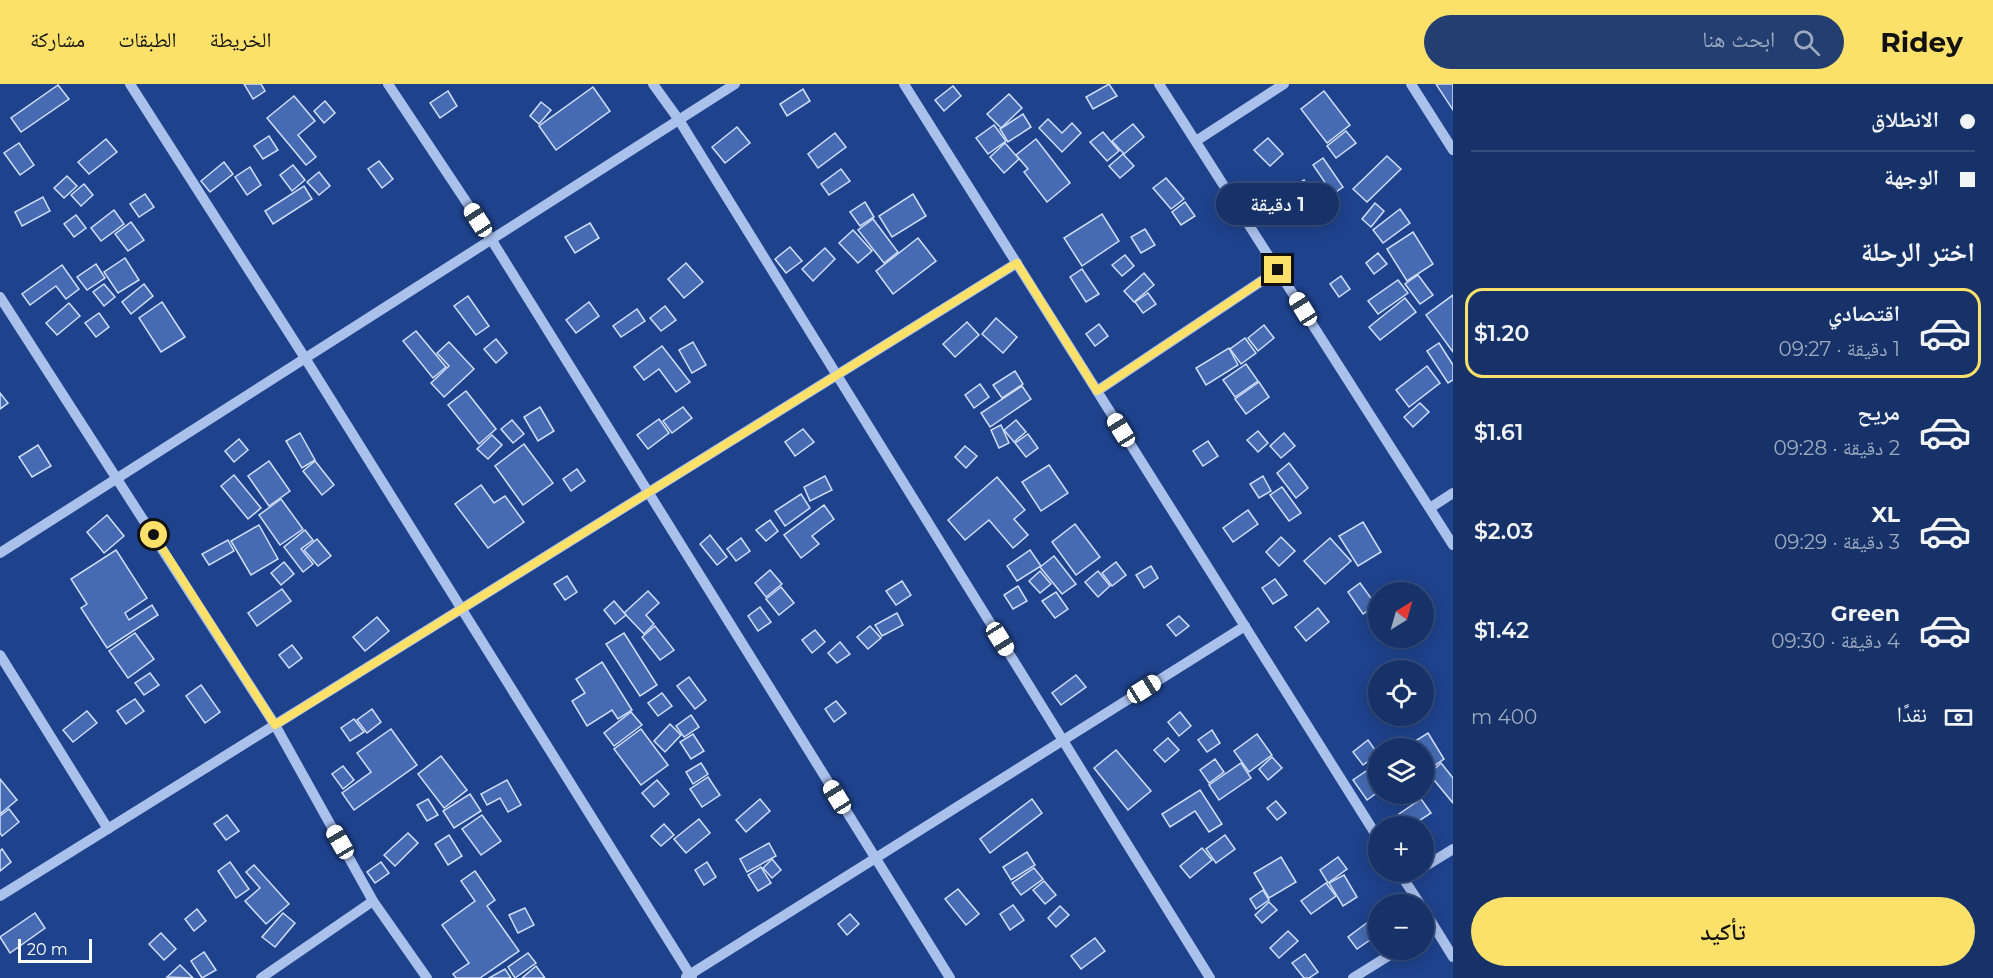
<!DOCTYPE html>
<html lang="ar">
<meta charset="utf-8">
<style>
:root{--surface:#163269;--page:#233e71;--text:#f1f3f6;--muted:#9eaac0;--line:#354d7d;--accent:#fbe169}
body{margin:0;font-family:Montserrat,"Noto Naskh Arabic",sans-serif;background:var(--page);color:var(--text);direction:rtl;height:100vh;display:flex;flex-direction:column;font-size:22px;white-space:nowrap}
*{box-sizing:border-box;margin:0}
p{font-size:20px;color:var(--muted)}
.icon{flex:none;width:33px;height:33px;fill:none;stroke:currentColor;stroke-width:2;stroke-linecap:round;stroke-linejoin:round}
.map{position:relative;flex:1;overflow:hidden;direction:ltr}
.side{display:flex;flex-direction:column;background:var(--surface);width:540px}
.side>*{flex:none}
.hud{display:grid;align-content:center;height:132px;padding:0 18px;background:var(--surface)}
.needle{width:39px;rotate:37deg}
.buttons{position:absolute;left:1368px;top:498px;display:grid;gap:12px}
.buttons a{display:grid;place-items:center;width:66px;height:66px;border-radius:50%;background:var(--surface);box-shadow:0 3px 15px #0003,0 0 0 2px var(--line);font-size:30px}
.scale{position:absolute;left:18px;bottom:15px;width:74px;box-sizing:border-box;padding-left:6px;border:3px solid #fff;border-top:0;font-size:16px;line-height:21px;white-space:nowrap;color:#fff;-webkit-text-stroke:4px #1e428c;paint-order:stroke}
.end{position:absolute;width:27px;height:27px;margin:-14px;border:8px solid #fbe169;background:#111;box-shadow:0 0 0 3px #111}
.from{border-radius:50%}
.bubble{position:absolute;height:42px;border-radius:21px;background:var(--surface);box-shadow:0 3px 15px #0003,0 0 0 2px var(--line);font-size:20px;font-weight:600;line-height:42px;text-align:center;direction:rtl}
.car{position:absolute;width:18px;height:36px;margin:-18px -9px;border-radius:8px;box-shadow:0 0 4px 2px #0007;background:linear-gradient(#fff 24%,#345 0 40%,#fff 0 76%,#345 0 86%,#fff 0)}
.hud b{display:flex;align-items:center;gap:21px;height:57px;font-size:22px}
.hud b+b{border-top:2px solid var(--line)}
.hud i{width:15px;height:15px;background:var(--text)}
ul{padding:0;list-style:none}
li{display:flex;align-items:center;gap:18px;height:90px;margin:0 12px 9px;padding:0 6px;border:3px solid transparent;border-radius:18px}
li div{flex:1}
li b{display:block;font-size:22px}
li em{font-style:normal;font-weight:600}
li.current{border-color:var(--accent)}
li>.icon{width:54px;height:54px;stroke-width:1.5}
h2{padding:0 18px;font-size:27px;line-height:72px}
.pay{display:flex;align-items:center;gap:15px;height:66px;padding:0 18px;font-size:22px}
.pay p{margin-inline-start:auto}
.action{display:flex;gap:12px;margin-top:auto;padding:12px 18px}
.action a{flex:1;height:69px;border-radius:36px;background:var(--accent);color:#111;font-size:24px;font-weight:600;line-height:69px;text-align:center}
header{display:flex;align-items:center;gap:36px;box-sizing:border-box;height:84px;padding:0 30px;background:var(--accent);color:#111}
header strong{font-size:28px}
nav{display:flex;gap:33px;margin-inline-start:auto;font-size:21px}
.search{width:420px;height:54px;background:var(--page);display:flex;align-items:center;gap:15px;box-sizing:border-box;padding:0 21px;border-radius:33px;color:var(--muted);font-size:22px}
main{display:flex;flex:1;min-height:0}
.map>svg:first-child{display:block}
</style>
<header>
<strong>Ridey</strong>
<div class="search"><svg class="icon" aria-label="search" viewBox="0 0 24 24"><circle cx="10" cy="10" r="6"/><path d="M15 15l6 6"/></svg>ابحث هنا</div>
<nav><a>الخريطة</a><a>الطبقات</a><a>مشاركة</a></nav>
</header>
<main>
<section class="side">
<div class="hud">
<b><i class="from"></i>الانطلاق</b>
<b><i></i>الوجهة</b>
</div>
<h2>اختر الرحلة</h2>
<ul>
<li class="current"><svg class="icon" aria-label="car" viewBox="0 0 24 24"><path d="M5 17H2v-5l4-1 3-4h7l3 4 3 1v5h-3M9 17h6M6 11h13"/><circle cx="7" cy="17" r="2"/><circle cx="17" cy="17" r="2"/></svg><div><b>اقتصادي</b><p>1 دقيقة · 09:27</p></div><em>$1.20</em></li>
<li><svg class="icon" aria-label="car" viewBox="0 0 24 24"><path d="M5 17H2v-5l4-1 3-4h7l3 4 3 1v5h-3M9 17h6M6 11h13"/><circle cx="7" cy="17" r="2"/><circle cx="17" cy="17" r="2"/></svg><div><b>مريح</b><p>2 دقيقة · 09:28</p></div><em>$1.61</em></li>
<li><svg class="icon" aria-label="car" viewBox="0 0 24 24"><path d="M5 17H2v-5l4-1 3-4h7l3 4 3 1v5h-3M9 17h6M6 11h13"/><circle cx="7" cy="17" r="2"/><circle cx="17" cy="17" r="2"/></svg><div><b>XL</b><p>3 دقيقة · 09:29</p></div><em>$2.03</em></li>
<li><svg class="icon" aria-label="car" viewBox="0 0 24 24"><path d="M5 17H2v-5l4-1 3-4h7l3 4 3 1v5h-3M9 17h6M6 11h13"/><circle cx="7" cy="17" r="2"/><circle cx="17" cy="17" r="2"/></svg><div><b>Green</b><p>4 دقيقة · 09:30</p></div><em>$1.42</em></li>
</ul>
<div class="pay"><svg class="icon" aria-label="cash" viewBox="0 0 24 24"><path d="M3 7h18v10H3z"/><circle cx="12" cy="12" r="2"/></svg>نقدًا<p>400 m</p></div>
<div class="action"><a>تأكيد</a></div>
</section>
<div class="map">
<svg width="1453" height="894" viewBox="0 0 1453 894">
<rect width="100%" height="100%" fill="#1e428c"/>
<!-- building -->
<g fill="#466bb3" stroke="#d0def9" stroke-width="1.5">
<polygon points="244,0 261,0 265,7 253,15"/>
<polygon points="1109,0 1117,12 1093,25 1086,13"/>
<polygon points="1436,0 1453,0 1453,26"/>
<polygon points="58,1 69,15 21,48 11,34"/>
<polygon points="953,2 961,12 944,27 935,16"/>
<polygon points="593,3 610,27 556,66 539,42"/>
<polygon points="803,5 810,17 787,32 780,20"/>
<polygon points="448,7 457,22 440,34 430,19"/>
<polygon points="1324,7 1350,41 1327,59 1301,25"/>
<polygon points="1009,10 1022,24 1001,44 987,30"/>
<polygon points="294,12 315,37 298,51 316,73 306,81 267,34"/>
<polygon points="325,17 335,29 324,39 314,27"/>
<polygon points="541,18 551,26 539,40 530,32"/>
<polygon points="1023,30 1031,43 1008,58 1000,45"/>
<polygon points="1048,35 1062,49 1072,39 1081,49 1062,68 1039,44"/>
<polygon points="1133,40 1144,53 1124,70 1112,57"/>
<polygon points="994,41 1006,57 988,70 976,54"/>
<polygon points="737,43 750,59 725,79 712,63"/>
<polygon points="1346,47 1356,59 1336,74 1327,62"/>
<polygon points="1103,48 1119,67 1107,77 1090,58"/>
<polygon points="835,49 846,63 818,84 808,70"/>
<polygon points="269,52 278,66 263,75 254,62"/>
<polygon points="1268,54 1283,70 1270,82 1254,66"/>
<polygon points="106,55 117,68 89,90 78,78"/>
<polygon points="1036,55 1070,99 1047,118 1024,88 1028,85 1016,71"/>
<polygon points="19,59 34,81 20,91 4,69"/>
<polygon points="1005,59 1019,75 1004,89 990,73"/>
<polygon points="1123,70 1134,82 1120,94 1109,82"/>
<polygon points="1387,72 1401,85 1367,118 1353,105"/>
<polygon points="1323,74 1343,103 1333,110 1313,81"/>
<polygon points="379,77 393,95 382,104 368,85"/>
<polygon points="224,78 233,90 210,108 201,97"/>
<polygon points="293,81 305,96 292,107 280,91"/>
<polygon points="250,83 261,101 247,111 235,93"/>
<polygon points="841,85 850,97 829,111 821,100"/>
<polygon points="319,88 330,102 319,111 307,98"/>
<polygon points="67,92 77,102 64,114 54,104"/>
<polygon points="1166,94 1184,115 1171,125 1153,104"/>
<polygon points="1304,96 1320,119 1296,135 1280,111"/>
<polygon points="84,100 93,111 81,122 71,111"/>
<polygon points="304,102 312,115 273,140 265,127"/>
<polygon points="145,110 154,123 139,133 130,120"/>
<polygon points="913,110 926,132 892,153 879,132"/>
<polygon points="43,113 50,127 22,142 15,128"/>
<polygon points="865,118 874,133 860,142 850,128"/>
<polygon points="1185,118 1195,132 1181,141 1172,128"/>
<polygon points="1375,119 1384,127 1371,143 1362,135"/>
<polygon points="1400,125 1410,139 1383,159 1373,146"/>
<polygon points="114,126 124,140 101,157 91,144"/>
<polygon points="1102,130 1119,157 1082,182 1064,154"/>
<polygon points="76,131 86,144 74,153 64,140"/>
<polygon points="873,135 898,168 884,179 858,146"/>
<polygon points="131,138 144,156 128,167 115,150"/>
<polygon points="590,139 599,154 575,169 565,153"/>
<polygon points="1145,145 1155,161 1141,169 1131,153"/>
<polygon points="853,146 872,167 858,179 839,159"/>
<polygon points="1413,148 1433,180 1407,197 1387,165"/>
<polygon points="918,154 936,177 893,210 876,187"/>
<polygon points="790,163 802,177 786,189 775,175"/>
<polygon points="825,164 835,175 813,197 802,185"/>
<polygon points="1378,169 1387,180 1374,190 1366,179"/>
<polygon points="1125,171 1134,182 1122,192 1112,181"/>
<polygon points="125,174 139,196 118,209 104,188"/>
<polygon points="686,179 703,198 684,214 668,195"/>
<polygon points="96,180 105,194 87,206 77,193"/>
<polygon points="62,181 79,205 66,215 56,202 30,221 22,210"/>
<polygon points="1082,185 1099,210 1086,218 1070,193"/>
<polygon points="1144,189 1154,201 1134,218 1124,207"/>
<polygon points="1418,191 1433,211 1420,220 1405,200"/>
<polygon points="1341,192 1350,205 1339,213 1330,200"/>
<polygon points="1398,196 1408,209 1378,230 1368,217"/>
<polygon points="104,200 115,213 104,222 93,208"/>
<polygon points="144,200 153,212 131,230 122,218"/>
<polygon points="1148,209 1156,220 1143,229 1135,218"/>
<polygon points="1453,211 1453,268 1426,231"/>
<polygon points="468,212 489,242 476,251 454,222"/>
<polygon points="1405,214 1416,228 1380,256 1369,243"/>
<polygon points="162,218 185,253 161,268 139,234"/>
<polygon points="589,218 599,232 576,249 566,236"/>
<polygon points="69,219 80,232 57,251 46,239"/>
<polygon points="665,222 676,236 661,247 650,234"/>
<polygon points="637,225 645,237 621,253 613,242"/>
<polygon points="99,229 109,243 96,253 85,239"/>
<polygon points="996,234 1017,253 1003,269 982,250"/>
<polygon points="967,238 979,251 955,273 943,260"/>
<polygon points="1099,240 1108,252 1095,262 1086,250"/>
<polygon points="1264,241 1274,254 1258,267 1248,254"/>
<polygon points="416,247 446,283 433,294 403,257"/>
<polygon points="1245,254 1256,269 1241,280 1230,265"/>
<polygon points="496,255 507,269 496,279 484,265"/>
<polygon points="449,258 474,285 444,313 431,299 449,282 437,269"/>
<polygon points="693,258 706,281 692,289 679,266"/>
<polygon points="1439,259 1453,281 1453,296 1448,299 1427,267"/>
<polygon points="662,262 690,298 676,308 659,285 644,296 634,283"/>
<polygon points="1229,264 1238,281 1206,301 1196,284"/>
<polygon points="1246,280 1258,297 1235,313 1223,296"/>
<polygon points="1427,282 1440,299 1409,323 1396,306"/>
<polygon points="1015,287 1023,300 1002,314 993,301"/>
<polygon points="1259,298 1269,313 1246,330 1235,315"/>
<polygon points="980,300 989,313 974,324 965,311"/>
<polygon points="1022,302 1031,315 990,343 981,329"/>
<polygon points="466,307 496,345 479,360 448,321"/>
<polygon points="0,309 8,319 0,325"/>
<polygon points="1420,319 1429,328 1413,343 1404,333"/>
<polygon points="540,323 554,347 538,357 524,333"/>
<polygon points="683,323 692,334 672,349 663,337"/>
<polygon points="659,335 669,349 648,365 637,351"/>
<polygon points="512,336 524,350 513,359 501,345"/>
<polygon points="1016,336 1026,348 1014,358 1004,346"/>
<polygon points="1001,341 1009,359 999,364 991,346"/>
<polygon points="803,345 814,358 795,372 785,358"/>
<polygon points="1258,347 1268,359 1258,368 1247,356"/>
<polygon points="300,349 315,376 302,384 286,357"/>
<polygon points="1284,349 1295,362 1281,374 1270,362"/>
<polygon points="1028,350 1038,364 1026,373 1015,359"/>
<polygon points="492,351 502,361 488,375 477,365"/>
<polygon points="239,355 248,366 234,378 225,367"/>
<polygon points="1208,357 1218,372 1203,382 1193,367"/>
<polygon points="524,360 553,399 523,421 495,382"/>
<polygon points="38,361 51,382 32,393 19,373"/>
<polygon points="965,362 977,372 966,384 955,373"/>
<polygon points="269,377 290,407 269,422 248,392"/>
<polygon points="315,377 334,401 322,411 303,387"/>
<polygon points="1289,379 1308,404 1296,414 1277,389"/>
<polygon points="1049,381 1068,409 1041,427 1022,398"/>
<polygon points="577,385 585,397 571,407 563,395"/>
<polygon points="234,391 261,424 248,435 221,402"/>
<polygon points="825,392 832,406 810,417 804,403"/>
<polygon points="1263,392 1271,407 1259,414 1250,400"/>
<polygon points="997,393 1025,426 1014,435 1028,451 1013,464 989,436 965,456 948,436"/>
<polygon points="481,401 494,419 505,412 524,438 488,464 455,420"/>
<polygon points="1282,403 1301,429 1289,437 1270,411"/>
<polygon points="801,410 810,424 785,442 775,427"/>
<polygon points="281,415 303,445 280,461 259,431"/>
<polygon points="824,421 834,435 812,452 819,460 801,474 784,451"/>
<polygon points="1248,426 1258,440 1233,458 1223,444"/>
<polygon points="107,431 124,452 104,469 87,448"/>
<polygon points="770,436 778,447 766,457 756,446"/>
<polygon points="1363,438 1381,468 1358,482 1339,452"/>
<polygon points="1075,440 1100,473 1076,491 1052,458"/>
<polygon points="259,441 278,475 251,491 231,457"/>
<polygon points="305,446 313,456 301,465 313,480 303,488 284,463"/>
<polygon points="710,451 727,473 717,481 700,460"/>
<polygon points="1281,453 1295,467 1279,482 1266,468"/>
<polygon points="741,454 750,467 736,477 727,465"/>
<polygon points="1330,454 1351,477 1325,500 1304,477"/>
<polygon points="317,455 331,472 318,482 304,466"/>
<polygon points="228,456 234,467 209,481 202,470"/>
<polygon points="116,466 147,514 125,529 129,536 152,521 158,531 107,564 81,524 87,520 71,495"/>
<polygon points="1030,466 1041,482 1017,497 1007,482"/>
<polygon points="1054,472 1076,500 1062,510 1040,483"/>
<polygon points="284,478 294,490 281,501 271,489"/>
<polygon points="1116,478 1126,491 1112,502 1102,489"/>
<polygon points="1151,482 1158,494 1144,504 1136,491"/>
<polygon points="770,486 782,500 766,513 755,499"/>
<polygon points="1040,487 1051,500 1040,509 1029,497"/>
<polygon points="1098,487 1110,502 1098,513 1085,498"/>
<polygon points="567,492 577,508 565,516 554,500"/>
<polygon points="1275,495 1287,511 1273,520 1262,504"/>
<polygon points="902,497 911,511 896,521 886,507"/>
<polygon points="1360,499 1376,521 1363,530 1348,508"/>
<polygon points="1018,502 1027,517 1013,525 1004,511"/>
<polygon points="781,503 794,519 779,531 766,515"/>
<polygon points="282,505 291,517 257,542 248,529"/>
<polygon points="648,507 659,519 646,531 654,540 644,550 624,529"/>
<polygon points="1056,508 1068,525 1055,534 1042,517"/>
<polygon points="614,517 626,531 615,540 604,526"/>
<polygon points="760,523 771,538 758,547 748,532"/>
<polygon points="1318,524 1329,538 1306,557 1295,543"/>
<polygon points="897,529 903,541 882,552 875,541"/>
<polygon points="1179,532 1189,542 1176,552 1167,541"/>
<polygon points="377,533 389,547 365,567 353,553"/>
<polygon points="655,542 674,566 660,576 642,553"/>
<polygon points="870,542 881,554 868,565 857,553"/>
<polygon points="815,546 825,558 812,569 802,556"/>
<polygon points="135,549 154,575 128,594 109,567"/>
<polygon points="624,549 657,601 640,612 606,560"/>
<polygon points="840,558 850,570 837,579 828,569"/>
<polygon points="292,561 302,574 289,584 279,571"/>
<polygon points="602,578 632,626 618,635 612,626 587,642 572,617 585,609 576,595"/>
<polygon points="150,589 159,601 144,611 135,599"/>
<polygon points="1076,591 1086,603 1061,621 1052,609"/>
<polygon points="689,593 706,616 695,625 677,602"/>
<polygon points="201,601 220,628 205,639 186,612"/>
<polygon points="662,609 672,622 658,632 648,619"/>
<polygon points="135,615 144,627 126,640 117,627"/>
<polygon points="836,617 846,629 834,638 825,625"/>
<polygon points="372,625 381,638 367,649 357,636"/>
<polygon points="87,627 97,639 73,658 63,646"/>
<polygon points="631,628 642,641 614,662 604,649"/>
<polygon points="1180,628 1191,642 1179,652 1168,638"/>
<polygon points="691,631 699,643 684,653 676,642"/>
<polygon points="354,635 364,648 350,657 341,644"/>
<polygon points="670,640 681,651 665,668 654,657"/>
<polygon points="391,645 417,681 354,726 342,709 371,688 357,669"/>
<polygon points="641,645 668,681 641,701 614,665"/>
<polygon points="1212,646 1220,659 1207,668 1198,656"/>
<polygon points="1428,649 1444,675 1424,689 1424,664 1404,664"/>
<polygon points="693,650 704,667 691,675 680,658"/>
<polygon points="1257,650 1272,671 1249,688 1234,667"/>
<polygon points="1168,654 1179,666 1165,678 1154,666"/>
<polygon points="1368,656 1378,670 1363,681 1353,668"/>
<polygon points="1116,666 1151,707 1128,726 1094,684"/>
<polygon points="441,672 467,706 444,724 418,690"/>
<polygon points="1272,673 1282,684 1268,696 1259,685"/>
<polygon points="1215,675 1224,688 1209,699 1200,686"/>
<polygon points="701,679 708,690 693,700 686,688"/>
<polygon points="1241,679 1251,694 1219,716 1209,701"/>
<polygon points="1378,679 1378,708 1367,716 1353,696"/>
<polygon points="1441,679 1453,694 1453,719 1429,690"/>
<polygon points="343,682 354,696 343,705 332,690"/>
<polygon points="708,693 720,711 702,723 690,705"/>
<polygon points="0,695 17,716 0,730"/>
<polygon points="507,696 521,721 508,728 500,714 487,721 481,710"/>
<polygon points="657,696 669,710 654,723 642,709"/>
<polygon points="1200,706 1222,740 1209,748 1195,727 1170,743 1162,730"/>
<polygon points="470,710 481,727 454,744 443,727"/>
<polygon points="428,715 438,731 427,737 417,721"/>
<polygon points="760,715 770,727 746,748 736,736"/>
<polygon points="1032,715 1042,729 990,769 980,755"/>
<polygon points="1421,715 1431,729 1411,742 1408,742 1399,730"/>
<polygon points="1276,717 1286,729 1277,736 1267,724"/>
<polygon points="9,725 19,738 2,752 0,749 0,732"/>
<polygon points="227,731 239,747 226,756 214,740"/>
<polygon points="482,731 501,757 481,771 462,745"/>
<polygon points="699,735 710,749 686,769 674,755"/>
<polygon points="664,740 674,751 661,762 651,752"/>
<polygon points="408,749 418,759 395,782 384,771"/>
<polygon points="449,751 462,772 448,781 435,760"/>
<polygon points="1225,751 1235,765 1216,779 1206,765"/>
<polygon points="769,759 776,772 747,788 740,775"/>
<polygon points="1202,764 1212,776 1190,794 1180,782"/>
<polygon points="2,765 11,778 0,787 0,767"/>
<polygon points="1027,768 1035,781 1011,796 1003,783"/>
<polygon points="1281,773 1296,798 1269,814 1254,789"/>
<polygon points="1338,773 1347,785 1328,799 1320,786"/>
<polygon points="772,775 781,786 772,794 763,784"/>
<polygon points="230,778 249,805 236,814 218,787"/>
<polygon points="381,778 389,789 375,799 367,788"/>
<polygon points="707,778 716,793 704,801 695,786"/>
<polygon points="254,781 289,820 266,840 245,817 260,804 246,788"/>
<polygon points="761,783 771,799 758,807 748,791"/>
<polygon points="1034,784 1043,795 1021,811 1012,799"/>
<polygon points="475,787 495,816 487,822 519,867 480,894 456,894 453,890 469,879 442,841 475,817 461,797"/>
<polygon points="1344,791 1357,813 1343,822 1329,799"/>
<polygon points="1044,797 1056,811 1045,820 1033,806"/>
<polygon points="1326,799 1336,812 1311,830 1301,817"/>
<polygon points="958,805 979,830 966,841 945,815"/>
<polygon points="1263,806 1269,816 1256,825 1250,815"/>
<polygon points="1269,818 1277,826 1262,839 1255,831"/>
<polygon points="1013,821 1024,836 1010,846 1000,830"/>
<polygon points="1060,822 1069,831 1056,843 1048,834"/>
<polygon points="525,824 534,841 518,849 509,831"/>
<polygon points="197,825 206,837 194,847 185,835"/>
<polygon points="35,829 45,844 10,869 0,853"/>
<polygon points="283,829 295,839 275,863 262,853"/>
<polygon points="850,830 859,840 847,851 838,840"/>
<polygon points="1368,838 1377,851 1357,865 1348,853"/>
<polygon points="1288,847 1298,857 1279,874 1270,864"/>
<polygon points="161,849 176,865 164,876 149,860"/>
<polygon points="1095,854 1105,867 1081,885 1071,872"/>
<polygon points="204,868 216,886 202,894 191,877"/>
<polygon points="528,869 536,879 515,894 508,883"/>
<polygon points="1305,870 1318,888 1309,894 1304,894 1292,879"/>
<polygon points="180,881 193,894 167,893"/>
<polygon points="536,882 545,894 522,894"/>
<polygon points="505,885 511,894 489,894"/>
</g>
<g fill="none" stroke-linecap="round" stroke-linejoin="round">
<!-- minor -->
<g stroke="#aac1ec" stroke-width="10">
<polyline points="130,0 305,274 692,894"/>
<polyline points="388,0 491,155 950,894"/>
<polyline points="653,0 679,36 1210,894"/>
<polyline points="904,0 1378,754"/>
<polyline points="1159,0 1453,461"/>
<polyline points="1411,0 1453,66"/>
<polyline points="1196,57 1284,0"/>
<polyline points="0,213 275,641 373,817 427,894"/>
<polyline points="1097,307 1278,186"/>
<polyline points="1430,424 1453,409"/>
<polyline points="0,469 735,0"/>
<polyline points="0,571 108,745"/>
<polyline points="1424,783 1453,765"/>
<polyline points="1399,788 1420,820"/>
<polyline points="1404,795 1416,788"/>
<polyline points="0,812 1017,179"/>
<polyline points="1424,826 1453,873"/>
<polyline points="686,893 1245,542"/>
<polyline points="261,894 373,817"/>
<polyline points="1353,894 1398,866"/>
</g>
</g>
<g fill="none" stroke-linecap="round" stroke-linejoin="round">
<!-- route -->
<polyline stroke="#fbe169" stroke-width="8" points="154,451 275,641 1017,179 1097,307 1278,186"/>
</g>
</svg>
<div class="buttons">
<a><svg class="needle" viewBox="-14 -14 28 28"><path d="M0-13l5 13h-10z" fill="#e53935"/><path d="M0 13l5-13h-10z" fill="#9eaac0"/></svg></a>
<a><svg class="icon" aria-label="locate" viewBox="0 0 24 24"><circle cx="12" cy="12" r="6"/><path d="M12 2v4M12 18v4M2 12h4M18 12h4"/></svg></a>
<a><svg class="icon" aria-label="layers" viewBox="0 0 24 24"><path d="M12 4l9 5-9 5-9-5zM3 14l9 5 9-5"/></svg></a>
<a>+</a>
<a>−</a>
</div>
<div class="scale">20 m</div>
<i class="end from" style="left:154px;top:451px"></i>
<i class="end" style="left:1278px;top:186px"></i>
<div class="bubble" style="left:1216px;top:99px;width:123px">1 دقيقة</div>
<i class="car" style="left:478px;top:136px;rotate:327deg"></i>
<i class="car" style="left:1303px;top:225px;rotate:328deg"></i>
<i class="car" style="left:1121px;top:346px;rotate:328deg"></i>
<i class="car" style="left:1000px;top:555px;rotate:148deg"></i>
<i class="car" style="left:1144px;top:605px;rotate:58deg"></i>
<i class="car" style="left:837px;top:713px;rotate:328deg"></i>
<i class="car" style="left:340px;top:758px;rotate:330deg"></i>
</div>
</main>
